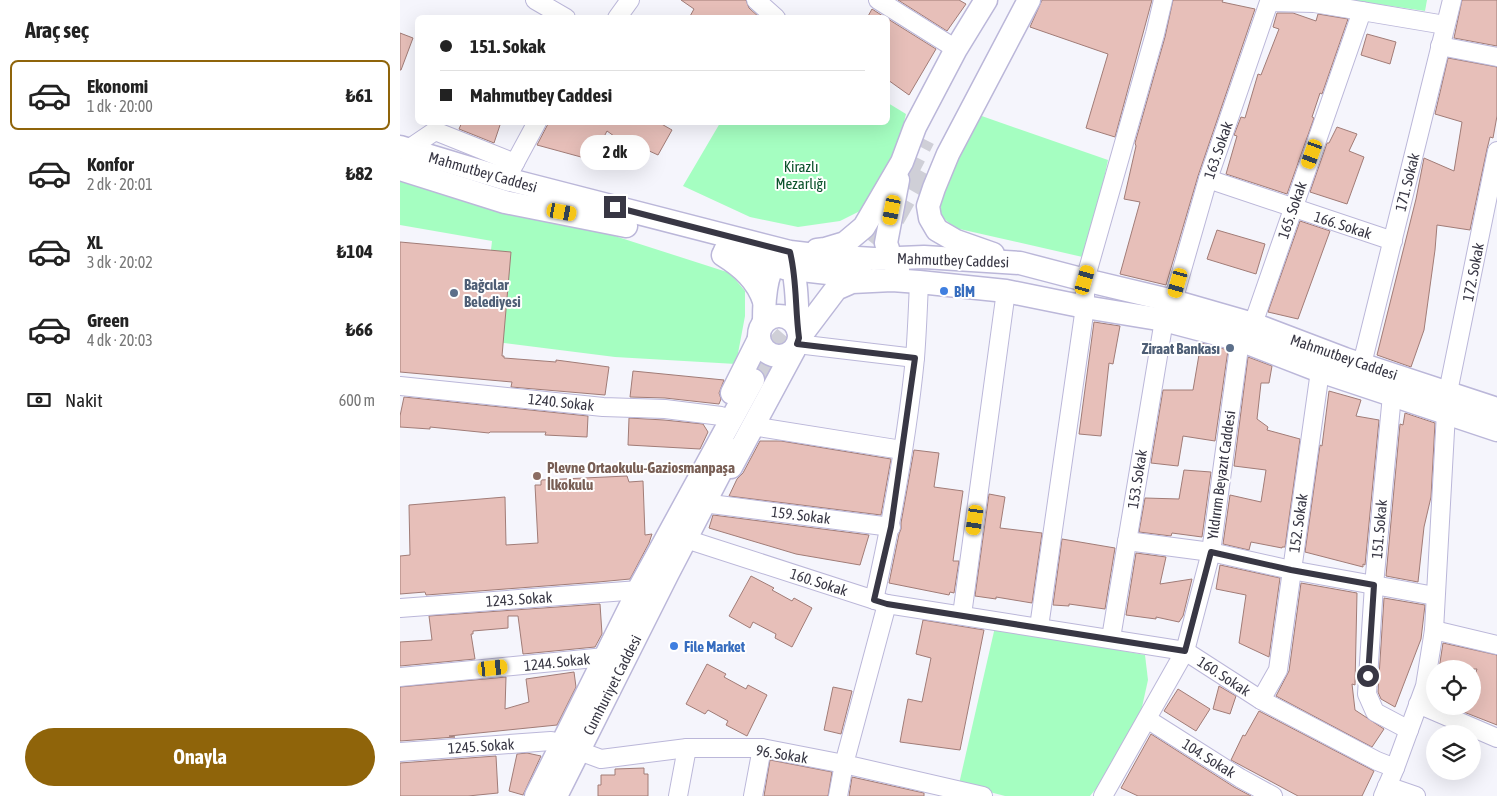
<!DOCTYPE html>
<html lang="tr">
<meta charset="utf-8">
<style>
:root{--surface:#fff;--page:#f2f2f2;--text:#222;--muted:#767676;--line:#e0e0e0;--accent:#8f640a}
body{margin:0;font-family:"Asap Condensed",sans-serif;background:var(--page);color:var(--text);height:100vh;display:flex;flex-direction:column;font-size:19px;white-space:nowrap}
*{box-sizing:border-box;margin:0}
p{font-size:16px;color:var(--muted)}
.icon{flex:none;width:28px;height:28px;fill:none;stroke:currentColor;stroke-width:2;stroke-linecap:round;stroke-linejoin:round}
.map{position:relative;flex:1;overflow:hidden}
.sheet{display:flex;flex-direction:column;background:var(--surface);width:400px}
.sheet>*{flex:none}
.banner{position:absolute;left:15px;top:15px;width:475px;height:110px;border-radius:8px;box-shadow:0 5px 20px #0002;display:grid;align-content:center;height:110px;padding:0 25px;background:var(--surface)}
.controls{position:absolute;left:1026px;top:660px;display:grid;gap:10px}
.controls a{display:grid;place-items:center;width:55px;height:55px;border-radius:50%;background:var(--surface);box-shadow:0 5px 20px #0002;font-size:25px}
.end{position:absolute;width:22px;height:22px;margin:-11px;border:6px solid #383744;background:#fff;box-shadow:0 0 0 2px #fff}
.from{border-radius:50%}
.bubble{position:absolute;height:35px;border-radius:18px;background:var(--surface);box-shadow:0 5px 20px #0002;font-size:16px;font-weight:700;line-height:35px;text-align:center}
.car{position:absolute;width:15px;height:30px;margin:-15px -8px;border-radius:6px;box-shadow:0 0 4px 1px #0007;background:linear-gradient(#f5c518 24%,#345 0 40%,#f5c518 0 76%,#345 0 86%,#f5c518 0)}
.banner b{display:flex;align-items:center;gap:18px;height:48px;font-size:19px}
.banner b+b{border-top:1px solid var(--line)}
.banner i{width:12px;height:12px;background:var(--text)}
ul{padding:0;list-style:none}
li{display:flex;align-items:center;gap:15px;height:70px;margin:0 10px 8px;padding:0 15px;border:2px solid transparent;border-radius:8px}
li div{flex:1}
li b{display:block;font-size:19px}
li em{font-style:normal;font-weight:700}
li.active{border-color:var(--accent)}
li>.icon{width:45px;height:45px;stroke-width:1.5}
h2{padding:0 25px;font-size:22px;line-height:60px}
.pay{display:flex;align-items:center;gap:12px;height:55px;padding:0 25px;font-size:19px}
.pay p{margin-inline-start:auto}
.action{display:flex;gap:10px;margin-top:auto;padding:10px 25px}
.action a{flex:1;height:58px;border-radius:30px;background:var(--accent);color:#fff;font-size:20px;font-weight:700;line-height:58px;text-align:center}
main{display:flex;flex:1;min-height:0}
.map>svg:first-child{display:block}
</style>
<main>
<section class="sheet">
<h2>Araç seç</h2>
<ul>
<li class="active"><svg class="icon" aria-label="car" viewBox="0 0 24 24"><path d="M5 17H2v-5l4-1 3-4h7l3 4 3 1v5h-3M9 17h6M6 11h13"/><circle cx="7" cy="17" r="2"/><circle cx="17" cy="17" r="2"/></svg><div><b>Ekonomi</b><p>1 dk · 20:00</p></div><em>₺61</em></li>
<li><svg class="icon" aria-label="car" viewBox="0 0 24 24"><path d="M5 17H2v-5l4-1 3-4h7l3 4 3 1v5h-3M9 17h6M6 11h13"/><circle cx="7" cy="17" r="2"/><circle cx="17" cy="17" r="2"/></svg><div><b>Konfor</b><p>2 dk · 20:01</p></div><em>₺82</em></li>
<li><svg class="icon" aria-label="car" viewBox="0 0 24 24"><path d="M5 17H2v-5l4-1 3-4h7l3 4 3 1v5h-3M9 17h6M6 11h13"/><circle cx="7" cy="17" r="2"/><circle cx="17" cy="17" r="2"/></svg><div><b>XL</b><p>3 dk · 20:02</p></div><em>₺104</em></li>
<li><svg class="icon" aria-label="car" viewBox="0 0 24 24"><path d="M5 17H2v-5l4-1 3-4h7l3 4 3 1v5h-3M9 17h6M6 11h13"/><circle cx="7" cy="17" r="2"/><circle cx="17" cy="17" r="2"/></svg><div><b>Green</b><p>4 dk · 20:03</p></div><em>₺66</em></li>
</ul>
<div class="pay"><svg class="icon" aria-label="cash" viewBox="0 0 24 24"><path d="M3 7h18v10H3z"/><circle cx="12" cy="12" r="2"/></svg>Nakit<p>600 m</p></div>
<div class="action"><a>Onayla</a></div>
</section>
<div class="map">
<svg width="1097" height="796" viewBox="0 0 1097 796">
<rect width="100%" height="100%" fill="#f5f5fc"/>
<!-- green -->
<g fill="#a5fec1">
<polygon points="950,0 1027,0 1025,11"/>
<polygon points="488,103 506,114 494,162 468,207 440,221 398,227 350,217 283,186 320,123 488,122"/>
<polygon points="576,114 708,160 687,258 555,228 541,216 541,197"/>
<polygon points="0,167 330,273 345,291 345,316 336,364 215,357 81,340 92,241 0,225"/>
<polygon points="595,627 745,655 748,680 740,716 699,785 690,796 605,796 559,784"/>
</g>
<!-- building -->
<g fill="#e7bfb9" stroke="#a17c77">
<polygon points="281,0 346,0 349,8 360,18 289,18 294,9"/>
<polygon points="498,0 559,0 566,4 547,31"/>
<polygon points="642,0 752,0 715,137 686,128 708,54 630,27"/>
<polygon points="773,0 823,0 822,2 855,9 798,176 766,285 720,274 740,202 724,199 736,146 735,143 765,37"/>
<polygon points="1062,0 1097,0 1097,46 1054,38"/>
<polygon points="472,9 486,18 467,18"/>
<polygon points="877,13 893,13 916,21 918,14 948,19 922,94 920,93 912,117 914,118 887,194 826,174 837,136 834,135 841,117 845,118 858,74 861,75 879,29 873,27"/>
<polygon points="488,19 536,49 509,95 488,80"/>
<polygon points="0,33 13,38 1,70 0,70"/>
<polygon points="967,34 996,42 990,64 961,55"/>
<polygon points="1048,58 1097,67 1097,116 1093,138 1090,137 1087,149 1070,230 1037,225 1035,250 1024,330 1011,367 977,355 1016,199 1024,158 1054,171 1062,122 1035,114"/>
<polygon points="62,122 101,122 94,143 59,129"/>
<polygon points="149,122 258,122 272,130 258,155 234,144 232,149 207,131 192,160 137,145"/>
<polygon points="937,127 957,134 949,151 964,157 947,204 910,192 927,143 929,143"/>
<polygon points="900,221 930,231 898,319 868,312"/>
<polygon points="817,230 865,244 856,274 807,259"/>
<polygon points="0,242 111,252 102,356 104,356 104,358 156,362 156,360 209,367 205,395 111,387 112,382 0,372"/>
<polygon points="694,322 720,326 713,364 709,363 701,436 679,434"/>
<polygon points="801,343 828,350 815,441 783,436 778,466 751,463 763,390 793,390"/>
<polygon points="848,357 872,366 869,383 861,383 857,419 868,427 867,430 900,439 885,547 882,547 882,548 851,542 849,550 823,544 830,495 861,502 866,470 834,466"/>
<polygon points="233,371 324,380 319,393 321,399 319,404 265,398 230,397"/>
<polygon points="929,391 961,400 956,416 979,420 965,565 963,564 963,567 905,552 920,445 922,446"/>
<polygon points="4,397 188,416 187,437 145,435 146,432 90,432 89,433 30,427 30,429 0,427 0,416"/>
<polygon points="1005,413 1035,423 1031,497 1024,527 1018,582 986,576 1000,424 1003,425"/>
<polygon points="229,418 264,420 303,424 308,432 300,449 228,445"/>
<polygon points="360,441 381,441 491,459 481,515 329,496 337,479 343,473"/>
<polygon points="514,450 539,453 534,487 563,491 553,561 559,561 554,593 550,592 549,595 489,583 499,534 501,529 501,523"/>
<polygon points="784,470 811,472 802,537 772,533 771,536 739,532 745,498 779,499"/>
<polygon points="227,476 229,482 243,481 245,535 252,534 249,543 230,579 198,582 26,595 25,592 0,594 0,556 10,555 9,505 105,497 106,545 138,543 135,485 141,485 141,480"/>
<polygon points="589,494 605,497 600,528 642,533 632,603 596,597 596,599 575,596"/>
<polygon points="313,515 469,535 460,565 396,554 309,528"/>
<polygon points="662,539 715,548 705,609 669,604 669,606 653,605"/>
<polygon points="736,553 766,557 760,584 792,579 783,616 779,622 756,617 756,619 726,615"/>
<polygon points="820,565 880,578 869,657 839,643 846,595 816,589"/>
<polygon points="351,576 374,588 372,590 392,601 394,598 412,608 392,647 375,638 376,634 353,622 350,628 329,616"/>
<polygon points="901,583 957,593 955,685 952,684 955,710 984,729 972,747 876,696 889,671"/>
<polygon points="984,598 1025,605 1021,639 995,707 981,699 978,692"/>
<polygon points="200,604 202,634 195,647 123,654 118,616 108,616 108,628 73,631 73,634 71,634 75,659 0,666 0,642 32,640 29,616"/>
<polygon points="523,620 584,630 560,750 500,742 508,699 522,702 531,658 516,654"/>
<polygon points="1043,643 1097,655 1097,725 1051,707 1072,706 1072,684 1077,669 1039,669"/>
<polygon points="307,664 326,674 324,677 346,689 348,685 367,695 347,736 326,725 328,721 308,710 305,714 286,704"/>
<polygon points="174,672 176,687 157,725 49,736 55,737 0,741 0,687 106,677 105,709 129,702 126,679"/>
<polygon points="819,686 836,696 830,714 813,709"/>
<polygon points="433,687 452,691 441,734 424,730"/>
<polygon points="778,689 810,709 796,731 764,711"/>
<polygon points="859,711 974,771 962,796 898,796 831,760 843,735 845,736"/>
<polygon points="751,734 834,787 851,796 738,796 721,788"/>
<polygon points="127,753 141,756 123,795 109,791 117,754"/>
<polygon points="96,756 98,793 68,796 0,796 0,763"/>
<polygon points="370,760 432,772 428,796 364,796"/>
<polygon points="244,768 244,774 248,774 248,796 198,796 198,785 201,785 201,775 215,775 215,769"/>
<polygon points="452,777 524,793 524,796 449,796"/>
</g>
<g fill="none" stroke-linecap="round" stroke-linejoin="round">
<!-- major-tunnel -->
<g stroke="#cfcfd7" stroke-width="22" stroke-dasharray="22 11" stroke-linecap="butt">
<polyline points="505,176 524,139"/>
<polyline points="454,271 489,227 524,165"/>
<polyline points="353,380 369,355 407,311"/>
</g>
<defs>
<g id="minor">
<polyline points="135,0 166,18"/>
<polyline points="356,0 376,18"/>
<polyline points="478,0 556,49"/>
<polyline points="217,18 230,0"/>
<polyline points="1040,46 1097,57"/>
<polyline points="7,150 35,131 115,163"/>
<polyline points="110,172 137,122"/>
<polyline points="808,179 993,241"/>
<polyline points="773,301 808,179 869,2 914,3 1045,25"/>
<polyline points="853,324 962,11"/>
<polyline points="397,344 515,358"/>
<polyline points="962,364 1052,0"/>
<polyline points="0,386 203,407 265,409 321,416"/>
<polyline points="1048,392 1097,151"/>
<polyline points="992,395 974,585 967,694 975,712 1009,730"/>
<polyline points="352,426 502,450"/>
<polyline points="311,504 491,527"/>
<polyline points="292,541 487,604 785,651 861,700 977,761 995,768"/>
<polyline points="727,541 811,552 891,570 1035,596"/>
<path d="M474,600c18,-80 33,-161 41,-242 2,-25 3,-51 4,-76"/>
<polyline points="0,608 239,590"/>
<polyline points="562,615 606,291"/>
<polyline points="639,627 685,307 685,280 755,34 763,0"/>
<polyline points="1034,630 1097,645"/>
<polyline points="711,638 764,320"/>
<polyline points="0,677 205,657 215,660"/>
<polyline points="861,700 878,670 920,371"/>
<polyline points="1018,704 1097,738"/>
<polyline points="747,719 840,778 873,796"/>
<polyline points="179,751 201,759 287,748 362,748 444,764 583,796"/>
<polyline points="0,752 151,741 162,744"/>
<polyline points="987,786 1016,796"/>
<polyline points="278,796 287,748"/>
<polyline points="353,796 362,748"/>
<polyline points="438,796 444,764 487,604"/>
<polyline points="703,796 785,651 811,552 840,340"/>
<polyline points="983,796 995,768 1025,686 1034,630 1046,413"/>
</g>
<g id="major">
<polyline points="0,147 106,179 390,252 424,256 474,259 524,257 620,263 685,280 773,301 853,324 945,359 1097,409"/>
<polyline points="0,169 105,202 226,226"/>
<polyline points="417,250 425,249 445,243 464,227 502,162 515,127 556,49 586,0"/>
<polyline points="325,251 384,268 463,277"/>
<polyline points="593,254 556,241 537,230 530,218 528,206 534,188 548,154 629,0"/>
<path d="M323,255c19,12 34,25 41,46"/>
<path d="M390,255c7,25 7,50 8,75"/>
<polyline points="498,269 491,258 486,243 498,180"/>
<circle cx="379" cy="336" r="20"/>
<path d="M364,322c0,-19 0,-57 20,-67"/>
<polyline points="399,338 436,289 452,282 492,280 519,282 606,291 685,307 764,320 840,340 920,371 1097,430"/>
<polyline points="332,393 358,341"/>
<polyline points="331,467 394,350"/>
<polyline points="136,796 241,585 353,380"/>
<polyline points="156,796 268,573 332,450"/>
</g>
</defs>
<!-- minor casing -->
<use href="#minor" stroke="#bbb7d9" stroke-width="20"/>
<!-- major casing -->
<use href="#major" stroke="#bbb7d9" stroke-width="25"/>
<!-- minor -->
<use href="#minor" stroke="#fff" stroke-width="18"/>
<!-- major -->
<use href="#major" stroke="#fff" stroke-width="22"/>
</g>
<g fill="none" stroke-linecap="round" stroke-linejoin="round">
<!-- route -->
<path stroke="#383744" stroke-width="6" d="M215,207l175,45c7,28 5,56 9,86l-2,6 118,14 -24,169 -17,73 13,4 298,47 26,-99 80,18 83,15 -6,91"/>
</g>
<!-- markers -->
<g fill="#3f7fe0" stroke="#fff" stroke-width="2">
<circle cx="544" cy="291" r="5"/>
<circle cx="274" cy="646" r="5"/>
</g>
<g fill="#5c6f8a" stroke="#fff" stroke-width="2">
<circle cx="54" cy="293" r="5"/>
<circle cx="830" cy="348" r="5"/>
</g>
<circle fill="#8d6e63" stroke="#fff" stroke-width="2" cx="137" cy="476" r="5"/>
<g text-anchor="middle" dominant-baseline="central" stroke-width="4" stroke-linejoin="round" paint-order="stroke">
<!-- street labels -->
<g font-size="15" fill="#383744" stroke="#fff">
<text transform="translate(818 150) rotate(-71)">163. Sokak</text>
<text transform="translate(83 172) rotate(16)">Mahmutbey Caddesi</text>
<text transform="translate(1007 182) rotate(-76)">171. Sokak</text>
<text transform="translate(892 210) rotate(-71)">165. Sokak</text>
<text transform="translate(943 225) rotate(18)">166. Sokak</text>
<text transform="translate(553 260) rotate(2)">Mahmutbey Caddesi</text>
<text transform="translate(1073 272) rotate(-79)">172. Sokak</text>
<text transform="translate(944 357) rotate(19)">Mahmutbey Caddesi</text>
<text transform="translate(161 402) rotate(6)">1240. Sokak</text>
<text transform="translate(821 475) rotate(-82)">Yıldırım Beyazıt Caddesi</text>
<text transform="translate(737 479) rotate(-81)">153. Sokak</text>
<text transform="translate(401 515) rotate(7)">159. Sokak</text>
<text transform="translate(898 523) rotate(-82)">152. Sokak</text>
<text transform="translate(979 529) rotate(-85)">151. Sokak</text>
<text transform="translate(419 582) rotate(18)">160. Sokak</text>
<text transform="translate(119 599) rotate(-4)">1243. Sokak</text>
<text transform="translate(157 662) rotate(-6)">1244. Sokak</text>
<text transform="translate(824 676) rotate(33)">160. Sokak</text>
<text transform="translate(212 685) rotate(-63)">Cumhuriyet Caddesi</text>
<text transform="translate(81 746) rotate(-4)">1245. Sokak</text>
<text transform="translate(382 754) rotate(9)">96. Sokak</text>
<text transform="translate(809 758) rotate(32)">104. Sokak</text>
</g>
<!-- park labels -->
<g font-size="15" fill="#0b522b" stroke="#fff">
<text x="401" y="166">Kirazlı<tspan x="401" dy="17">Mezarlığı</tspan></text>
</g>
<!-- service labels -->
<g font-size="15" font-weight="bold" fill="#4e5e75" stroke="#fff" text-anchor="start">
<text x="64" y="284">Bağcılar<tspan x="64" dy="17">Belediyesi</tspan></text>
<text x="820" y="348" text-anchor="end">Ziraat Bankası</text>
</g>
<!-- shop labels -->
<g font-size="15" font-weight="bold" fill="#366cbe" stroke="#fff" text-anchor="start">
<text x="554" y="291">BİM</text>
<text x="284" y="646">File Market</text>
</g>
<!-- education labels -->
<g font-size="15" font-weight="bold" fill="#785e54" stroke="#fff" text-anchor="start">
<text x="147" y="467">Plevne Ortaokulu-Gaziosmanpaşa<tspan x="147" dy="17">İlkokulu</tspan></text>
</g>
</g>
</svg>
<div class="controls">
<a><svg class="icon" aria-label="locate" viewBox="0 0 24 24"><circle cx="12" cy="12" r="6"/><path d="M12 2v4M12 18v4M2 12h4M18 12h4"/></svg></a>
<a><svg class="icon" aria-label="layers" viewBox="0 0 24 24"><path d="M12 4l9 5-9 5-9-5zM3 14l9 5 9-5"/></svg></a>
</div>
<i class="end from" style="left:968px;top:676px"></i>
<i class="end" style="left:215px;top:207px"></i>
<div class="bubble" style="left:180px;top:135px;width:70px">2 dk</div>
<i class="car" style="left:912px;top:154px;rotate:200deg"></i>
<i class="car" style="left:492px;top:210px;rotate:191deg"></i>
<i class="car" style="left:162px;top:212px;rotate:100deg"></i>
<i class="car" style="left:685px;top:280px;rotate:16deg"></i>
<i class="car" style="left:778px;top:283px;rotate:196deg"></i>
<i class="car" style="left:575px;top:520px;rotate:188deg"></i>
<i class="car" style="left:93px;top:668px;rotate:84deg"></i>
<div class="banner">
<b><i class="from"></i>151. Sokak</b>
<b><i></i>Mahmutbey Caddesi</b>
</div>
</div>
</main>
